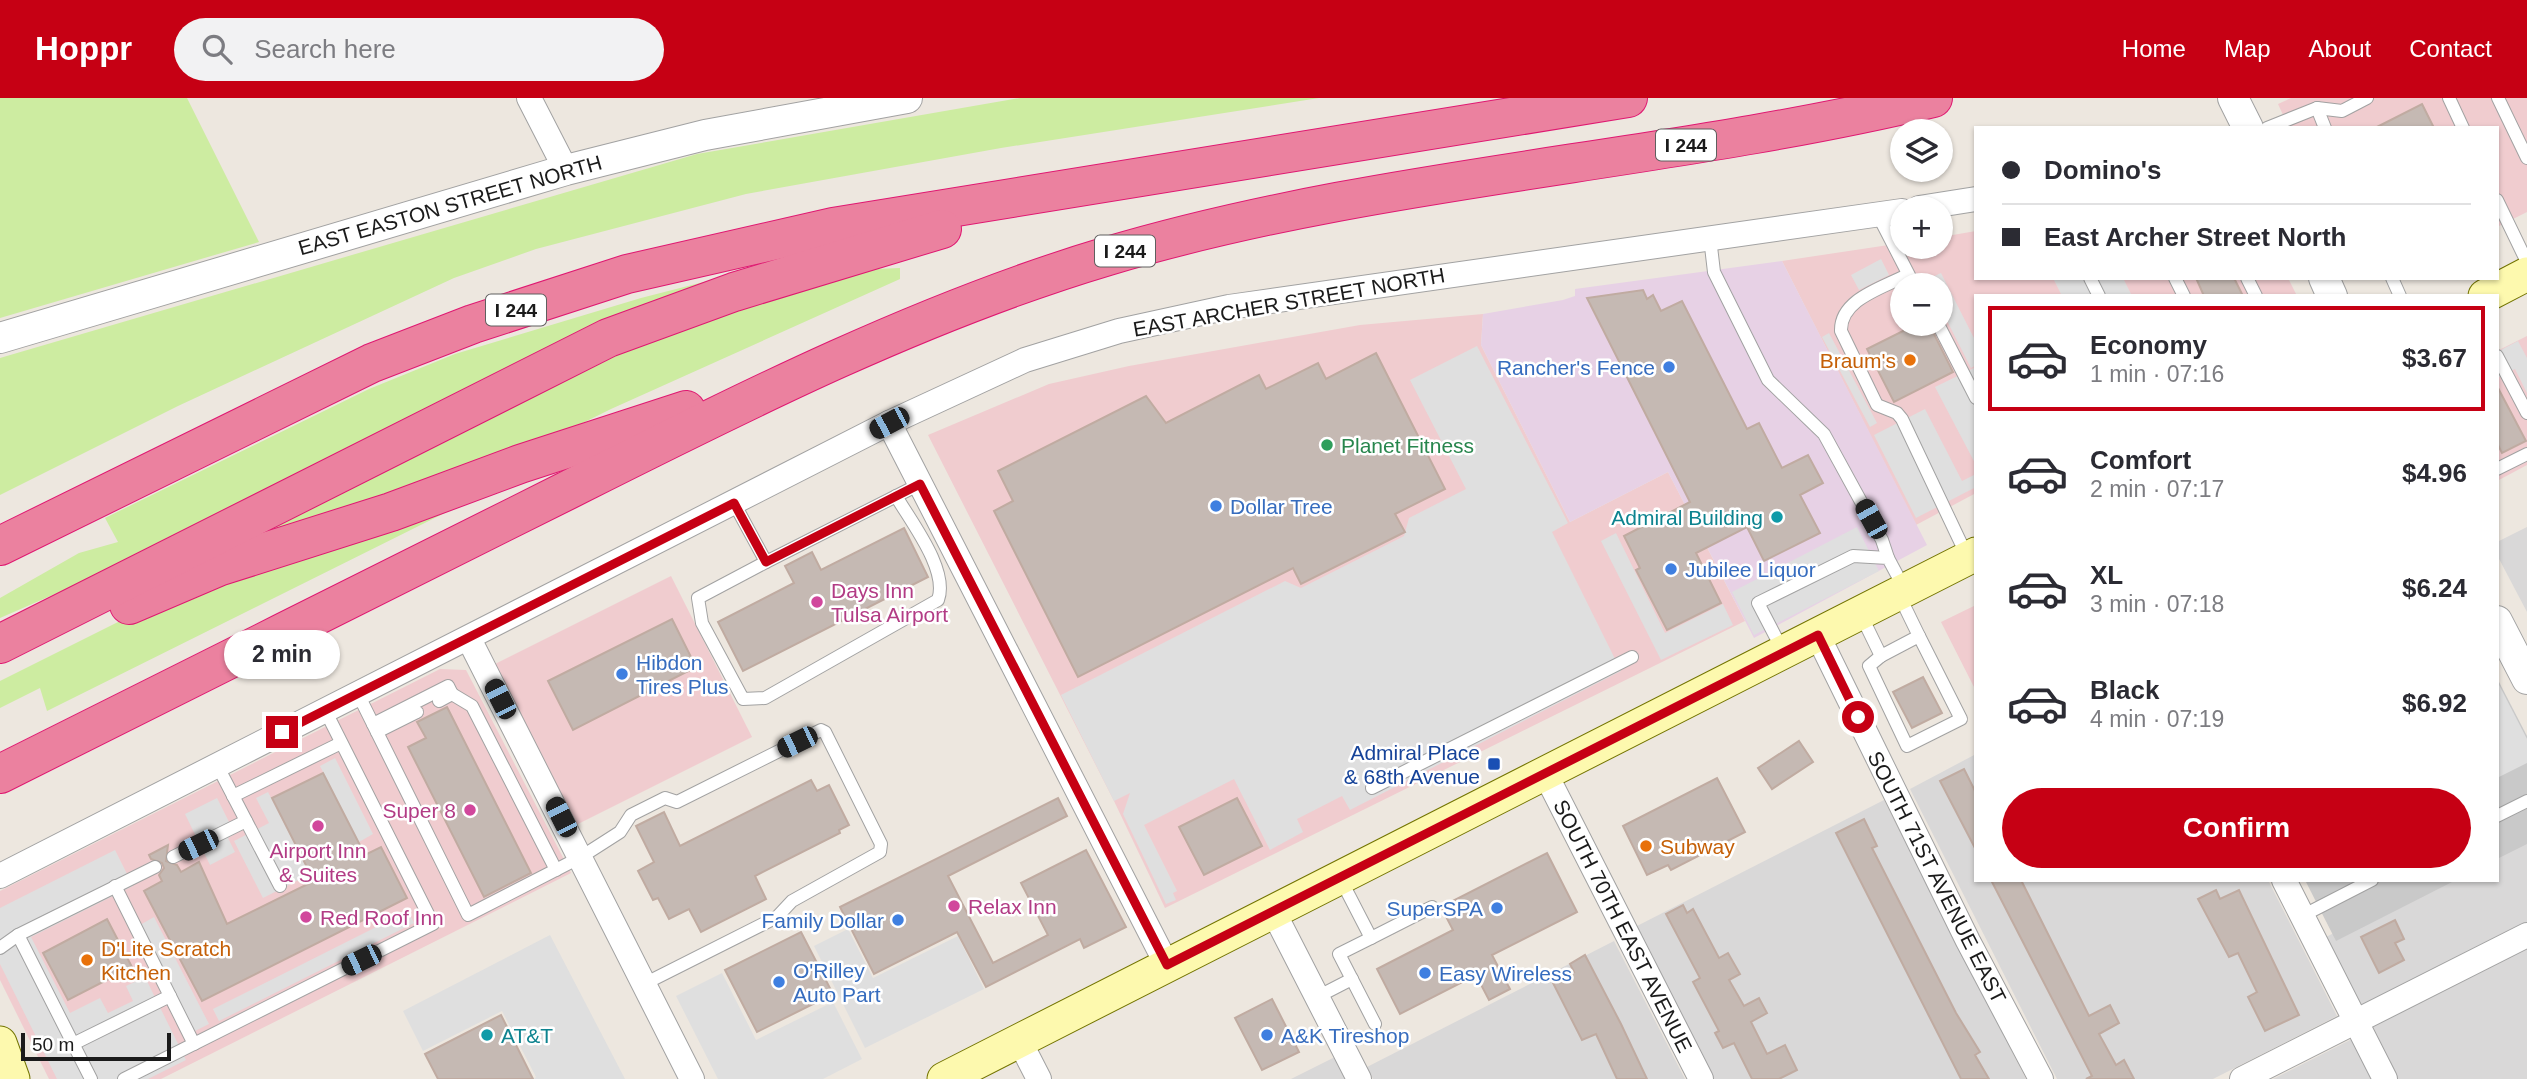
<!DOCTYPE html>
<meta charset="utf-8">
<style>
:root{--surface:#fff;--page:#f2f2f3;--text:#2b2b33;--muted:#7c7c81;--line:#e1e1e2;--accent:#c60014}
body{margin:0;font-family:Helvetica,sans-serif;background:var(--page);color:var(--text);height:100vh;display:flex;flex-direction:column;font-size:26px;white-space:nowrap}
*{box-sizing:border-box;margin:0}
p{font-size:23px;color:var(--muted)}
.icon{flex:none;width:38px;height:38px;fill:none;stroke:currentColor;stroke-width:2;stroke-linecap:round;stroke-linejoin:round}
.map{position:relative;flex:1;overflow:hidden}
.details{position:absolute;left:1974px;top:196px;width:525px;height:588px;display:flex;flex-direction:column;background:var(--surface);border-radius:0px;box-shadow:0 2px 5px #0004}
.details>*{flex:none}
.top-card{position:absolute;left:1974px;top:28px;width:525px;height:154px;border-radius:0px;box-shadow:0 2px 5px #0004;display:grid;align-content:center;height:154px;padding:0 28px;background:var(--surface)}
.controls{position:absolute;left:1890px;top:21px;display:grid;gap:14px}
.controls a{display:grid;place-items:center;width:63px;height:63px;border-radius:50%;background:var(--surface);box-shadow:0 2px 5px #0004;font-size:35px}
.scale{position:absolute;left:21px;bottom:18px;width:150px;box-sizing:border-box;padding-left:7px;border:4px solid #1b1b1b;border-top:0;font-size:19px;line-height:24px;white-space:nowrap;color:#1b1b1b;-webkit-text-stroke:5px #fff;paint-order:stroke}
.end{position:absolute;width:32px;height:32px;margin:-16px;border:9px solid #c60014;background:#fff;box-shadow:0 0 0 4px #fff}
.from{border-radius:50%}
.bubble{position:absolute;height:49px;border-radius:24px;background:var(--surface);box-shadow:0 2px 5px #0004;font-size:23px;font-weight:700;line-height:49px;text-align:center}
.car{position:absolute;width:21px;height:42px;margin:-21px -10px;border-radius:9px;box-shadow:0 0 5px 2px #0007;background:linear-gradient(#222 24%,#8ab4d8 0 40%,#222 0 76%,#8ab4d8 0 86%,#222 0)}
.top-card b{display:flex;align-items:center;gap:24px;height:66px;font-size:26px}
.top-card b+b{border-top:2px solid var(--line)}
.top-card i{width:18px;height:18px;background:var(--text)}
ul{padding:12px 0 0;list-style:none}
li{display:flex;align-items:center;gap:21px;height:105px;margin:0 14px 10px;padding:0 14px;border:4px solid transparent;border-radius:0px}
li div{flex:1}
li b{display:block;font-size:26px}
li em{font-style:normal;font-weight:700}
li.selected{border-color:var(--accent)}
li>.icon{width:63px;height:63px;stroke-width:1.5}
.primary-button{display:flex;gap:14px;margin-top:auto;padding:14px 28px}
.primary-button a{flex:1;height:80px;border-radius:42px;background:var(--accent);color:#fff;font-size:28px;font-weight:700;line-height:80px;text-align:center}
header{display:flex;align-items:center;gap:42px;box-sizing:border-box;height:98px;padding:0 35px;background:var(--accent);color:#fff}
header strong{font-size:33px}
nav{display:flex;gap:38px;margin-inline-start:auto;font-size:24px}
.search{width:490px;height:63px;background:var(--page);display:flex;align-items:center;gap:18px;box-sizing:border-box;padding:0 24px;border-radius:38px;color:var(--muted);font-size:26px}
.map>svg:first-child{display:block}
</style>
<header>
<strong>Hoppr</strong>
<div class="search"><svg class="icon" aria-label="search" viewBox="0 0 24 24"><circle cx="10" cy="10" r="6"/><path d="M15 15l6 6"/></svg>Search here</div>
<nav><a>Home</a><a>Map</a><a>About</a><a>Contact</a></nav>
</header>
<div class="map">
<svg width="2527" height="981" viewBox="0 0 2527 981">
<rect width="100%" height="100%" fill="#ede7df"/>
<!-- residential -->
<g fill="#d9d8d8">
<polygon points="2527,429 2527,514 2497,457 2497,444"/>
<polygon points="1976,656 1976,782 2268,782 2337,918 2213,981 2057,981 1910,691"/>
<polygon points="1884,702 2026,981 1714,981 1637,828"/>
<polygon points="2527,737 2527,824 2361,908 2326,839 2438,782 2497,782 2497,752"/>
<polygon points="1614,843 1685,981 1373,981 1367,969"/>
<polygon points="2527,850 2527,981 2396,981 2370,930"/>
<polygon points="2352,941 2372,981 2273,981"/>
<polygon points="1335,959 1346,981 1291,981"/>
</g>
<!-- commercial -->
<g fill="#f0cccf" fill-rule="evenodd">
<polygon points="2291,0 2527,0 2527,114 2497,129 2497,30 2289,30 2278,6"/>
<path d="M1976,133v47h312l9,18h-321v197l-60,32 -134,-264 120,-18v4h39v-10zM1902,187h39v39h-39z"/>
<polygon points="1483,216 1481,247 1570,424 1668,374 1745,523 1165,810 1114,703 928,337 1049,286 1129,268 1360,227"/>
<polygon points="2527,238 2527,367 2497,383 2497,253"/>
<polygon points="671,478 752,639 576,727 495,566"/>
<polygon points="1976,507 1976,593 1941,524"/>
<polygon points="440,571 466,572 571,775 161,981 49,981 0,882 0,793"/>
</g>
<!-- industrial -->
<polygon fill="#e7d1e5" points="1782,163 1927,447 1754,540 1668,374 1570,424 1481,247 1483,216 1563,202 1575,198 1575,191"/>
<!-- religious -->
<g fill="#c9c9c9">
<polygon points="2497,580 2527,638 2527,746 2497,761"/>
<polygon points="2305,782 2456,782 2336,843"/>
</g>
<!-- grass -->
<g fill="#cdeca1">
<polygon points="0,0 187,0 259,144 0,220"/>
<polygon points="1020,0 1319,0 1001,50 746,96 536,151 454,180 178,308 0,397 0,260 697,56"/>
<polygon points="785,163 87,482 0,520 0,500 79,455 118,444 105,420 369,291 455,256 641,200"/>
<polygon points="900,170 900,181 611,311 522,355 215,456 610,252 851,172"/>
<polygon points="483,396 47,613 40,590 0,610 0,583 144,511"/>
</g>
<!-- parking -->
<g fill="#dfdfdf">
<polygon points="1881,161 1889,177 1859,192 1851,177"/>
<polygon points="1941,175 1976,244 1976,267 1971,270 1941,211 1941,187 1929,187 1926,182"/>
<polygon points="2053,180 2123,180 2132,198 2062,198"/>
<polygon points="1829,235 1877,325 1870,329 1822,239"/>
<polygon points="2518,243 2527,260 2527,295 2515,271 2497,280 2497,254"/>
<polygon points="1477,248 1568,425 1552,434 1621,573 1350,712 1342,698 1297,721 1303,734 1270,752 1234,681 1144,727 1177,793 1173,795 1176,802 1166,806 1123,716 1130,695 1114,703 1061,597 1285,483 1301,490 1404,438 1409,420 1466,391 1410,282"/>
<polygon points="1976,269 1976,367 1935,289"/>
<polygon points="1925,311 1962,383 1976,376 1976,389 1916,420 1874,337"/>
<polygon points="1857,429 1879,473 1754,537 1732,494"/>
<polygon points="1616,435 1665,535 1723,506 1733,527 1661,562 1601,443"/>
<polygon points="2497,583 2527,641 2527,665 2497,680"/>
<polygon points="335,660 373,736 359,744 320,668"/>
<polygon points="268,694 310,776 263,800 234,743 269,725 256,700"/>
<polygon points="217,700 235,736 228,740 235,754 210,767 185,716"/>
<polygon points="115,752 133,788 31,839 70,915 100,900 108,915 133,903 126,888 145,879 186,962 148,981 57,981 0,866 0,810"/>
<polygon points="408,813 414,825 219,923 213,911"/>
<polygon points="154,819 209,926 195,933 140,827"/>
<polygon points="848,831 873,880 958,838 984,891 865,950 814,848"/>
<polygon points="550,837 625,981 534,981 536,979 502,913 423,953 403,913"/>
<polygon points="722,875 756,942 833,904 862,961 823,981 718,981 676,898"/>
</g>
<!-- building -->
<g fill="#c5b9b3" stroke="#c0aba1" stroke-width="2">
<polygon points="2422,6 2434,30 2375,30"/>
<polygon points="2196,180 2234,180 2243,198 2204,198"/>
<polygon points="1643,192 1647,201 1653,197 1661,213 1682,203 1747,331 1759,325 1782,370 1808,357 1823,385 1800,397 1820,435 1764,463 1747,429 1696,455 1721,505 1667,532 1636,472 1640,470 1624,438 1690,404 1587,200"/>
<polygon points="1917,226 1929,226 1953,274 1894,304 1867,251"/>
<polygon points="1376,255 1445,391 1395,416 1405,434 1301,486 1293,470 1078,579 994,413 1013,403 998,373 1146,298 1166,325 1259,277 1266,291 1318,265 1326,281"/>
<polygon points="2497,288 2526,343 2502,355 2497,345"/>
<polygon points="904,430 928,479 743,573 718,524 794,485 785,468 812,454 821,472"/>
<polygon points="672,521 696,569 573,632 548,583"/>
<polygon points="1923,579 1942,615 1912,630 1893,594"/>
<polygon points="447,609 531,775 484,799 408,649 426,640 417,624"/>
<polygon points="1799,643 1813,664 1772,691 1758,670"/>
<polygon points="1964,671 1976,695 1976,752 1940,683"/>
<polygon points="323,675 365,757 381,749 407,800 202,903 144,793 162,783 159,777 164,770 162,765 151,761 149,757 168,747 166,763 177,767 181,774 199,764 227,826 314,783 272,700"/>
<polygon points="1717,680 1745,734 1671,772 1668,767 1647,777 1623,728"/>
<polygon points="811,682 817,693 829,687 849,727 839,732 840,735 755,778 766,801 701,834 689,811 669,821 658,800 653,802 638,773 654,764 636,728 664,714 680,748"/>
<polygon points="1058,700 1067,718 948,778 993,865 1048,837 1021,785 1086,752 1126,829 1084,850 1080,841 986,889 957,834 874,876 840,809"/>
<polygon points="1237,700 1262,748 1204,777 1179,729"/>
<polygon points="1864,721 1877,748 1872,750 1956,915 1980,954 1975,957 1989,981 1961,981 1836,735"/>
<polygon points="1547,755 1577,814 1492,857 1510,891 1489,902 1476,877 1400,916 1377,871 1453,832 1441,809"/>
<polygon points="1991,782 2021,782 2089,918 2110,907 2119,925 2099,936 2116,967 2124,962 2134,981 2086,981 2092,978"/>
<polygon points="2216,792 2220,801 2239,792 2299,917 2265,933 2248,899 2257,894 2238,855 2229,859 2198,801"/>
<polygon points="1683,807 1687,815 1693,811 1719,860 1728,855 1740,876 1729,882 1744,908 1759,900 1767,915 1751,924 1767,956 1785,947 1797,972 1779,981 1752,981 1734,945 1723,950 1715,935 1719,933 1693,884 1700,880 1666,816"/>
<polygon points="107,821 132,869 68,902 43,855"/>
<polygon points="2395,822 2404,841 2395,845 2404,862 2379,875 2361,839"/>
<polygon points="801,834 833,896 757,934 725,872"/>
<polygon points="1585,857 1621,926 1647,981 1617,981 1596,936 1582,942 1553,885 1574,874 1570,866"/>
<polygon points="1272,901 1299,954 1262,972 1235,920"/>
<polygon points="501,917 533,981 438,981 425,956"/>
</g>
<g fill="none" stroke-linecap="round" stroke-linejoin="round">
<defs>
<g id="service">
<polyline points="2449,0 2463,30"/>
<polyline points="2498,0 2527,60"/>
<polyline points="2317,10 2342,13 2367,0"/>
<polyline points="2267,30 2317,10 2325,30"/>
<polyline points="2497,102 2527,164"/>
<polyline points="1878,117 1914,187"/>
<polyline points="1710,140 1714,174 1768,282 1824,336 1882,442 1888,460"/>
<path d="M1907,177c-24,13 -67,24 -66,56l36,74 20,8 5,6 65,137"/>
<polyline points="2090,180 2099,198"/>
<polyline points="2175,180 2184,198"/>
<polyline points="2247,180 2256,198"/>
<polyline points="2392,180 2400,198"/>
<polyline points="1938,226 1976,300"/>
<polyline points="2497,258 2527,315"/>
<polyline points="2497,371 2527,356"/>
<polyline points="734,405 766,464 920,386"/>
<path d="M766,464l-68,36 4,25 41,76 22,-1 173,-98c11,-30 -27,-78 -42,-104"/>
<polyline points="1899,497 1919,538"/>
<polyline points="1860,515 1881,558"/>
<polygon points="1919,538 1961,621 1907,648 1869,568 1881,558"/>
<polyline points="1783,553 1758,505 1853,458 1888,460 1905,492"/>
<polyline points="358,596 468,817 581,759 620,734 631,717 665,700 677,704 821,632 825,634 881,746 880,754 792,803 777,819 644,886"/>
<polyline points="439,603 452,596 472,608 556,772"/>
<polyline points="373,626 448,588 452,596"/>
<polyline points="377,634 417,614"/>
<polyline points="217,667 280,788"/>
<polyline points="1372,690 1632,559"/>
<polyline points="233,698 341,645"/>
<polyline points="2497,718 2527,703"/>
<polyline points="173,759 246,723"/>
<polyline points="1340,780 1371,840 1339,856 1375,926"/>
<polyline points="115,788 194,946"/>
<polyline points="2302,818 2372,782"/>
<polyline points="18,837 91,981"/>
<polyline points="1371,840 1432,809"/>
<polyline points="0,850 18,837 155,769"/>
<polyline points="1317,899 1352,881"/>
<polyline points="73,946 170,898"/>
<polyline points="124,981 433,826 325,612"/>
</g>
<g id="minor">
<polyline points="529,0 566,72"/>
<polyline points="1919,110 1976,101"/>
<polyline points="889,325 1167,867"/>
<polyline points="1818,538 1968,843 2041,981"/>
<polyline points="469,541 692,981"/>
<polyline points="1545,675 1701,981"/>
<polyline points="0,778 889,325 1025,262 1119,233 1229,209 1902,113"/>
<polyline points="2284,782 2385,981"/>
<polyline points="1273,813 1359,981"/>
<polyline points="1019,942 1039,981"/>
<polyline points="2242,981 2527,837"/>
</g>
<g id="tertiary">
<polyline points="2233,0 2248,30"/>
<polyline points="2324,180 2332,198"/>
<polyline points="0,240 566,72 705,37 907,0"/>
<polyline points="2497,523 2527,581"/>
</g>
<g id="secondary">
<polyline points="2485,198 2527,176"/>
<polyline points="0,945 13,981"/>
<polyline points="944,981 1976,456"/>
</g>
<g id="motorway">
<polyline points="0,448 372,265 473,226 627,176 833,129 1628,0"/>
<polyline points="129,507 218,469 391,414 520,366 686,312"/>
<polyline points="0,546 608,240 734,194 942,131"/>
<path d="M0,676c189,-94 377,-189 566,-283 175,-88 354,-179 542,-235 269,-80 553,-93 825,-158"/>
</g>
</defs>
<!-- service casing -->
<use href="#service" stroke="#a2a2a2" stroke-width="14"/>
<!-- minor casing -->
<use href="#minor" stroke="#a2a2a2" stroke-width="26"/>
<!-- tertiary casing -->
<use href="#tertiary" stroke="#a2a2a2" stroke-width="32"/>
<!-- secondary casing -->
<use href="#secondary" stroke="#737400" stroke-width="35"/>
<!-- motorway casing -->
<use href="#motorway" stroke="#df1871" stroke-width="40"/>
<!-- service -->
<use href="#service" stroke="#fff" stroke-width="12"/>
<!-- minor -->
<use href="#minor" stroke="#fff" stroke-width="24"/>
<!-- tertiary -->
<use href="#tertiary" stroke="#fff" stroke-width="30"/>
<!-- secondary -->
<use href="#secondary" stroke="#fdf9ae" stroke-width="33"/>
<!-- motorway -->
<use href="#motorway" stroke="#eb819f" stroke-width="38"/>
</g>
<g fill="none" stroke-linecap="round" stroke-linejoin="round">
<!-- route -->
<polyline stroke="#c60014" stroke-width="9" points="282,634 734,405 766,464 920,386 1167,867 1818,537 1858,619"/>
</g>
<!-- markers -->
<g fill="#e8710a" stroke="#fff" stroke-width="2.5">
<circle cx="1910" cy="262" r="7"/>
<circle cx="1646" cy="748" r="7"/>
<circle cx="87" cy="862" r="7"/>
</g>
<g fill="#3f7fe0" stroke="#fff" stroke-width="2.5">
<circle cx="1669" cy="269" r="7"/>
<circle cx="1216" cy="408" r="7"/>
<circle cx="1671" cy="471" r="7"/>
<circle cx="622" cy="576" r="7"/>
<circle cx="1497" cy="810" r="7"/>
<circle cx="898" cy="822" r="7"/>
<circle cx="1425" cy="875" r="7"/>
<circle cx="779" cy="884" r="7"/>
<circle cx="1267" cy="937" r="7"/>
</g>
<circle fill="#2e9e5b" stroke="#fff" stroke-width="2.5" cx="1327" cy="347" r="7"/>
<g fill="#0f9aa8" stroke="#fff" stroke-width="2.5">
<circle cx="1777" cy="419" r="7"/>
<circle cx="487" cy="937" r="7"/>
</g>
<g fill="#d1479c" stroke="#fff" stroke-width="2.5">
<circle cx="817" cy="504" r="7"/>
<circle cx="470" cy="712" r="7"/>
<circle cx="318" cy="728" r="7"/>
<circle cx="954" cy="808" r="7"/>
<circle cx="306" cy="819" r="7"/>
</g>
<rect fill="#1a4fb4" stroke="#fff" stroke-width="2.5" x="1487" y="659" width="14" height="14" rx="3.5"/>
<g text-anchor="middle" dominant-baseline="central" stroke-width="5" stroke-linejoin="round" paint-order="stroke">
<!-- shield labels -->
<g fill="#fff" stroke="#5f5f5f" stroke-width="2">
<rect x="1656" y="31.5" width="60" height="31" rx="5"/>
<rect x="1095" y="137.5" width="60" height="31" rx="5"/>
<rect x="486" y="196.5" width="60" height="31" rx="5"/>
</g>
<g font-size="19" font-weight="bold" fill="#1b1b1b">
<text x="1686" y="47">I 244</text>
<text x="1125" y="153">I 244</text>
<text x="516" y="212">I 244</text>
</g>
<!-- street labels -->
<g font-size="21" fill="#1b1b1b" stroke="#fff">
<text transform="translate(450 107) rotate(-16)">EAST EASTON STREET NORTH</text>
<text transform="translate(1289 204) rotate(-10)">EAST ARCHER STREET NORTH</text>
<text transform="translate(1937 779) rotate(63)">SOUTH 71ST AVENUE EAST</text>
<text transform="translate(1623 828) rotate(63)">SOUTH 70TH EAST AVENUE</text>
</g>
<!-- food labels -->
<g font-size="21" fill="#c56008" stroke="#fff" text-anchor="start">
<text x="1896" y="262" text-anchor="end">Braum's</text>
<text x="1660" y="748">Subway</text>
<text x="101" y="850">D'Lite Scratch<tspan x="101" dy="24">Kitchen</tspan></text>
</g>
<!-- shop labels -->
<g font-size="21" fill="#366cbe" stroke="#fff" text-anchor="start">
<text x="1655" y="269" text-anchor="end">Rancher's Fence</text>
<text x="1230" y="408">Dollar Tree</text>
<text x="1685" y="471">Jubilee Liquor</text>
<text x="636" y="564">Hibdon<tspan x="636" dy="24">Tires Plus</tspan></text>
<text x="1483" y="810" text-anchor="end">SuperSPA</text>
<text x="884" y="822" text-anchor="end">Family Dollar</text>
<text x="793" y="872">O'Rilley<tspan x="793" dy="24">Auto Part</tspan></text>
<text x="1439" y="875">Easy Wireless</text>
<text x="1281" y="937">A&amp;K Tireshop</text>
</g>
<!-- leisure labels -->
<g font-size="21" fill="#27864d" stroke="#fff" text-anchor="start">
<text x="1341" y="347">Planet Fitness</text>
</g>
<!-- culture labels -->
<g font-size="21" fill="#0d838f" stroke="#fff" text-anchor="end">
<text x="1763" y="419">Admiral Building</text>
<text x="501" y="937" text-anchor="start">AT&amp;T</text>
</g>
<!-- hotel labels -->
<g font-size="21" fill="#b23c85" stroke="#fff" text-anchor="start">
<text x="831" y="492">Days Inn<tspan x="831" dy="24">Tulsa Airport</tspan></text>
<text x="456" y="712" text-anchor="end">Super 8</text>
<text x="318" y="752" text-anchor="middle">Airport Inn<tspan x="318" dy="24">&amp; Suites</tspan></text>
<text x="968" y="808">Relax Inn</text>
<text x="320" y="819">Red Roof Inn</text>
</g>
<!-- transit labels -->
<g font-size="21" fill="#164399" stroke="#fff" text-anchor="end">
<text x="1480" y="654">Admiral Place<tspan x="1480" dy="24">&amp; 68th Avenue</tspan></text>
</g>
</g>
</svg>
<div class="controls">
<a><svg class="icon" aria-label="layers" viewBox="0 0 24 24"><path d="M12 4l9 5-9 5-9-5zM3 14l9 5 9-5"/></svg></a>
<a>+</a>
<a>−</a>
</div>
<div class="scale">50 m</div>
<i class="end from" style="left:1858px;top:619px"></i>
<i class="end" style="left:282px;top:634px"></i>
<div class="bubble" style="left:224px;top:532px;width:116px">2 min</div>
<i class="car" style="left:889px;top:325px;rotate:242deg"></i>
<i class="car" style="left:1871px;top:421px;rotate:331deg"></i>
<i class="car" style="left:500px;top:601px;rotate:333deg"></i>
<i class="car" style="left:797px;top:644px;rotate:244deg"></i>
<i class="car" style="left:561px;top:719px;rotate:333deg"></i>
<i class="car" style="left:198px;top:747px;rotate:244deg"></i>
<i class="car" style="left:361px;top:862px;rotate:244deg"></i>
<div class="top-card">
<b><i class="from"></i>Domino's</b>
<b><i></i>East Archer Street North</b>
</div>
<section class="details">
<ul>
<li class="selected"><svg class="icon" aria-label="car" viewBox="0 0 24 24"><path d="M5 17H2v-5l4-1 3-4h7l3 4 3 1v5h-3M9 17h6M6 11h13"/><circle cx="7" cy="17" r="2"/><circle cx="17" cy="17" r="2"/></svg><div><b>Economy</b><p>1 min · 07:16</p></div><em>$3.67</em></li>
<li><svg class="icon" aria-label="car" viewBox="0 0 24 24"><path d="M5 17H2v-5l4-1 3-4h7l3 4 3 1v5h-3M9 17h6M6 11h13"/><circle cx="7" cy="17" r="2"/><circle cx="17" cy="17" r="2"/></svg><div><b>Comfort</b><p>2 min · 07:17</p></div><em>$4.96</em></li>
<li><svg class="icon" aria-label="car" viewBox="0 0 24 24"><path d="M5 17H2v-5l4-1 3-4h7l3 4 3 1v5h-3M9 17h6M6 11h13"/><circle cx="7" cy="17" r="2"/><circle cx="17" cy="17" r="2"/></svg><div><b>XL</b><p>3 min · 07:18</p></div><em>$6.24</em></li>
<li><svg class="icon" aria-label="car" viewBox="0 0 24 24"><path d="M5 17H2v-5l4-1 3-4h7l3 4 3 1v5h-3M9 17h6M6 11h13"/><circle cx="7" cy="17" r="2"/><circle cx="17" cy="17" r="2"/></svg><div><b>Black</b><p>4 min · 07:19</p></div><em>$6.92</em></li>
</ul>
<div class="primary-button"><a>Confirm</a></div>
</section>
</div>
